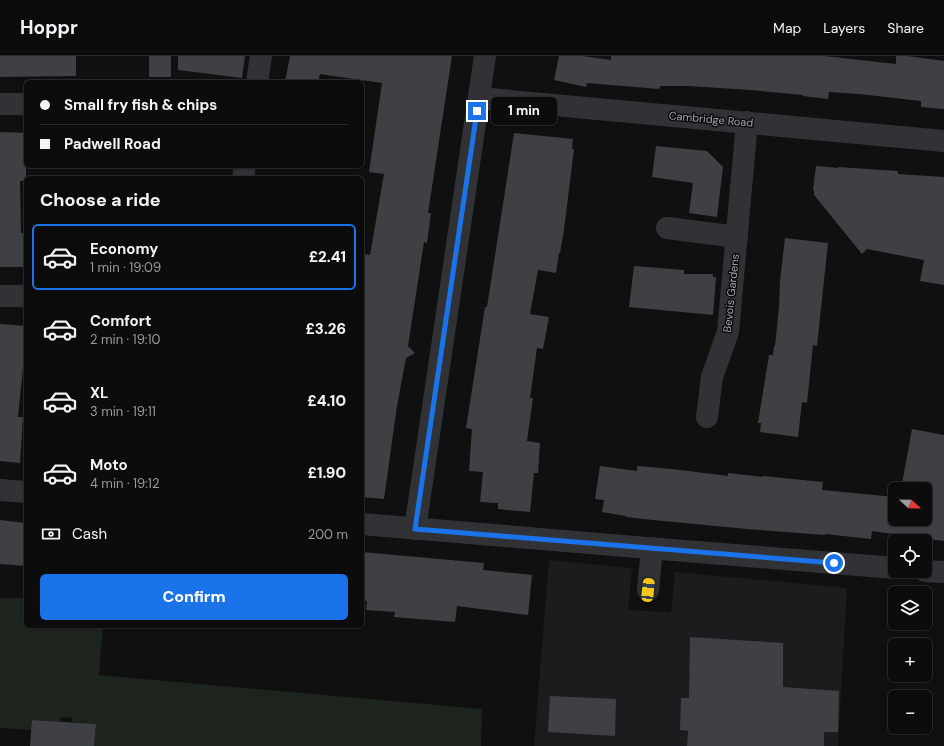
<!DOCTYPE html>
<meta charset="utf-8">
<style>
:root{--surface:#0c0c0d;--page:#151516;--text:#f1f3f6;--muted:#9a9b9d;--line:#2c2c2e;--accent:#1a73e8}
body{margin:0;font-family:"DM Sans",sans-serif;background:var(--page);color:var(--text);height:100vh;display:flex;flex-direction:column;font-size:15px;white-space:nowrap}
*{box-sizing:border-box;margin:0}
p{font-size:13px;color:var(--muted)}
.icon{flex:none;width:22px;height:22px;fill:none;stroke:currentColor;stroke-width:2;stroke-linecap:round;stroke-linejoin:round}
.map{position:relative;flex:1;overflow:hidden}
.side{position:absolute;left:24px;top:120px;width:340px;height:452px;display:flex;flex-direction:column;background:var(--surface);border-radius:6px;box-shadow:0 1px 3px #0004,0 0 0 1px var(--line)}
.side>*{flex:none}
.hud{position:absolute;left:24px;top:24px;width:340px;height:88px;border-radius:6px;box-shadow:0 1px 3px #0004,0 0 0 1px var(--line);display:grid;align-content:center;height:88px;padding:0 16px;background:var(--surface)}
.needle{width:26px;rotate:112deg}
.fabs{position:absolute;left:888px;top:426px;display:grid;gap:8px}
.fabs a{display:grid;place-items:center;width:44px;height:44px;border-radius:6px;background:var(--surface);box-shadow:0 1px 3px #0004,0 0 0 1px var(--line);font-size:20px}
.end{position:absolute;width:18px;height:18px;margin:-9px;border:5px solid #1a73e8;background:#fff;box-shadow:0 0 0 2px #fff}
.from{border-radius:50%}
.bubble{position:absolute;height:28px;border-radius:6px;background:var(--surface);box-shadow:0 1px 3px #0004,0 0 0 1px var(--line);font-size:13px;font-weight:800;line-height:28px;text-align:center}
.car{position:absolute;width:12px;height:24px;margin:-12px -6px;border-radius:5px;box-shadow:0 0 3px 1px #0007;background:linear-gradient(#f5c518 24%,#345 0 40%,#f5c518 0 76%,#345 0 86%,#f5c518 0)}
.hud b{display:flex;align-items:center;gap:14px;height:38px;font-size:15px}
.hud b+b{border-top:1px solid var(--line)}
.hud i{width:10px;height:10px;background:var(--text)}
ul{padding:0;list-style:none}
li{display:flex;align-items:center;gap:12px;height:66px;margin:0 8px 6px;padding:0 8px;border:2px solid transparent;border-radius:6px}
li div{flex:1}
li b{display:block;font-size:15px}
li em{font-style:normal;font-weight:800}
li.current{border-color:var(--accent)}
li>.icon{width:36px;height:36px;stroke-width:1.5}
h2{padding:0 16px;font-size:18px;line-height:48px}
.pay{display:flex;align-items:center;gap:10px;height:44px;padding:0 16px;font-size:15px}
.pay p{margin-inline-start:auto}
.button{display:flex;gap:8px;margin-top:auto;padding:8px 16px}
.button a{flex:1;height:46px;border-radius:6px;background:var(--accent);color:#fff;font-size:16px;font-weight:800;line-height:46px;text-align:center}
header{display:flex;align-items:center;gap:24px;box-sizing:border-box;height:56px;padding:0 20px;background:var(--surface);border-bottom:1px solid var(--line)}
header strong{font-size:19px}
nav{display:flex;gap:22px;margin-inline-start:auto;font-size:14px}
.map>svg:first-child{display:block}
</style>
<header>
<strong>Hoppr</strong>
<nav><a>Map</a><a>Layers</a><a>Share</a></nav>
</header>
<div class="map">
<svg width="944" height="690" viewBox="0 0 944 690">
<rect width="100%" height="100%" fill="#101011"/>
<!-- built -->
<polygon fill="#1c1c1e" points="549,504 632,512 628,554 671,556 675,516 847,532 838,690 534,690"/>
<!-- green -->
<polygon fill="#1d231d" points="0,542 26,542 26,570 103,570 99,619 482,653 481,690 94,690 96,668 72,666 72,662 61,661 60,666 33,664 32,674 0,672"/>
<!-- building -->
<g fill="#3f4044">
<polygon points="0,0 76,0 76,20 0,21"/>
<rect x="149" y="0" width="22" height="21"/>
<polygon points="178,0 245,0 242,22 178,14"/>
<polygon points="290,0 452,0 428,157 431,157 427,187 424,186 408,290 415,297 406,302 397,350 384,443 362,441 362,198 370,199 384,118 369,116 382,27 320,18 318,26 285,26"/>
<polygon points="559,0 583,0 611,4 611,0 824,0 896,8 896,0 907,0 944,5 944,53 921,51 921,45 859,38 829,36 828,43 803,40 803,39 750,34 689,30 660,30 659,33 587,27 586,31 554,24"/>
<polygon points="0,76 26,77 26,125 20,125 21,177 26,177 26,211 0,211"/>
<polygon points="514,77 573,83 572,93 574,93 564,174 560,197 559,197 556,217 538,214 530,258 549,261 543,293 537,292 530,342 533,342 527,385 540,387 538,417 534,417 530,456 498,453 498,447 480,446 483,416 469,415 472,373 466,372 485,251 487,251"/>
<polygon points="656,90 707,95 723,111 717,161 689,157 693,127 652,121"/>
<polygon points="816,110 838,112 838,111 898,115 898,118 944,121 944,229 920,225 924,204 867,193 862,198 814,139 814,134 813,134"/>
<polygon points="785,182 828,187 817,290 813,289 807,347 802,346 798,381 760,376 761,367 758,367 769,299 773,299 774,290 775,290 779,251 780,225"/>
<polygon points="634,210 684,214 684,218 713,218 713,221 716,221 713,259 629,251"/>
<polygon points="0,268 26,270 26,301 24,301 18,361 23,361 20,407 0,405"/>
<polygon points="912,373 944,379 944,485 872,475 871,483 825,478 825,479 747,473 643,463 626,461 626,460 602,456 604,444 595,443 600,410 637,415 637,410 672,413 728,420 728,417 763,421 763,420 823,426 822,434 895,441 895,463 925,463 925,433 901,433"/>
<polygon points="0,464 26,467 26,510 0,508"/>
<polygon points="362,496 484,507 483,514 532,519 528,559 457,550 455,566 394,561 395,556 366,554 367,545 362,544"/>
<polygon points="690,581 783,587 783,631 839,635 838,676 824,676 824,690 687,690 688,675 680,674 681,642 689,642"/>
<polygon points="550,640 616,643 615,680 548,676"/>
<polygon points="32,664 96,668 94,690 30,690"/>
</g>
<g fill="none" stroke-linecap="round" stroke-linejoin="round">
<!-- street -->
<g stroke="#313235" stroke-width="22">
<polyline points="257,26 261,0"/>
<polyline points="479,42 944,85"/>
<polyline points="0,48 26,48"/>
<polyline points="243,122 245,110"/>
<polyline points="667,172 737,181"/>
<polyline points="0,240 26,240"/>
<polyline points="707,361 712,321 728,276 747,66"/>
<polyline points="0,434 26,436"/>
<path d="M362,468c178,16 355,29 533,44"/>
<polyline points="415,473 485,0"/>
<polyline points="925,515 944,516"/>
<polyline points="648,534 652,492"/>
</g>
</g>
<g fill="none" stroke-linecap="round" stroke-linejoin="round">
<!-- route -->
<polyline stroke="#1a73e8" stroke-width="5" points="477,55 415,473 834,507"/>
</g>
<g text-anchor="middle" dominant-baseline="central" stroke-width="3" stroke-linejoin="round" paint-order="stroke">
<!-- street labels -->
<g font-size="11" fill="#a2a6b0" stroke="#0b0b0c">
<text transform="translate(711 63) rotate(5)">Cambridge Road</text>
<text transform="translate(731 237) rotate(-84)">Bevois Gardens</text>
</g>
</g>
</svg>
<div class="fabs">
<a><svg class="needle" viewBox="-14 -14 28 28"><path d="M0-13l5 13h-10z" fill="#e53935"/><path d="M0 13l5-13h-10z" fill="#9a9b9d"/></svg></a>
<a><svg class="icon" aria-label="locate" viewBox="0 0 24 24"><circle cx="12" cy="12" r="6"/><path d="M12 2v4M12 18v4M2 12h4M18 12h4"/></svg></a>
<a><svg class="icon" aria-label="layers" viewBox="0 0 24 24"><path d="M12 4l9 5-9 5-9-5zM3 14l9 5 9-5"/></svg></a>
<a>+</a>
<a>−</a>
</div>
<i class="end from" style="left:834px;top:507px"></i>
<i class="end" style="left:477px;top:55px"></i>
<div class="bubble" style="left:491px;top:41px;width:66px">1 min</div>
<i class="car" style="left:648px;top:534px;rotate:6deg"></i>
<div class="hud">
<b><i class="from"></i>Small fry fish &amp; chips</b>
<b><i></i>Padwell Road</b>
</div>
<section class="side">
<h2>Choose a ride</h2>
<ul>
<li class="current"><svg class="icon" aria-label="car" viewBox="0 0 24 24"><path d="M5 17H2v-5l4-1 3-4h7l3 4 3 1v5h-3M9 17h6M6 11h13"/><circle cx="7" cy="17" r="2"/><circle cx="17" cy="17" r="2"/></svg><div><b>Economy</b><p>1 min · 19:09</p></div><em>£2.41</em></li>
<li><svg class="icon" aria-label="car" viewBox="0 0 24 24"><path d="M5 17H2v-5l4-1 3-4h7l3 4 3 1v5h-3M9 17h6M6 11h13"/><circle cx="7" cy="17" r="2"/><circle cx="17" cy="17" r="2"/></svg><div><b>Comfort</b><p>2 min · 19:10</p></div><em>£3.26</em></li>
<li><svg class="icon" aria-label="car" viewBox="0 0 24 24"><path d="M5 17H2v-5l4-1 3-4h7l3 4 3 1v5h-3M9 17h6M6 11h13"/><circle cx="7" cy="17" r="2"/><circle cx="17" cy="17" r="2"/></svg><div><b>XL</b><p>3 min · 19:11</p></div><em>£4.10</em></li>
<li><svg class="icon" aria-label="car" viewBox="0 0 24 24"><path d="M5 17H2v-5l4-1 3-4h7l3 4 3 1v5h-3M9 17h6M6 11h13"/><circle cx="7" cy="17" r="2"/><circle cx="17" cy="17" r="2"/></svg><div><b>Moto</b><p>4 min · 19:12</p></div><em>£1.90</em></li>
</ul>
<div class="pay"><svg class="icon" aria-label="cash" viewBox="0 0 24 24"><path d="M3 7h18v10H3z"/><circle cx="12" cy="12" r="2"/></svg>Cash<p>200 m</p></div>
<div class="button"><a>Confirm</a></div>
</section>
</div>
